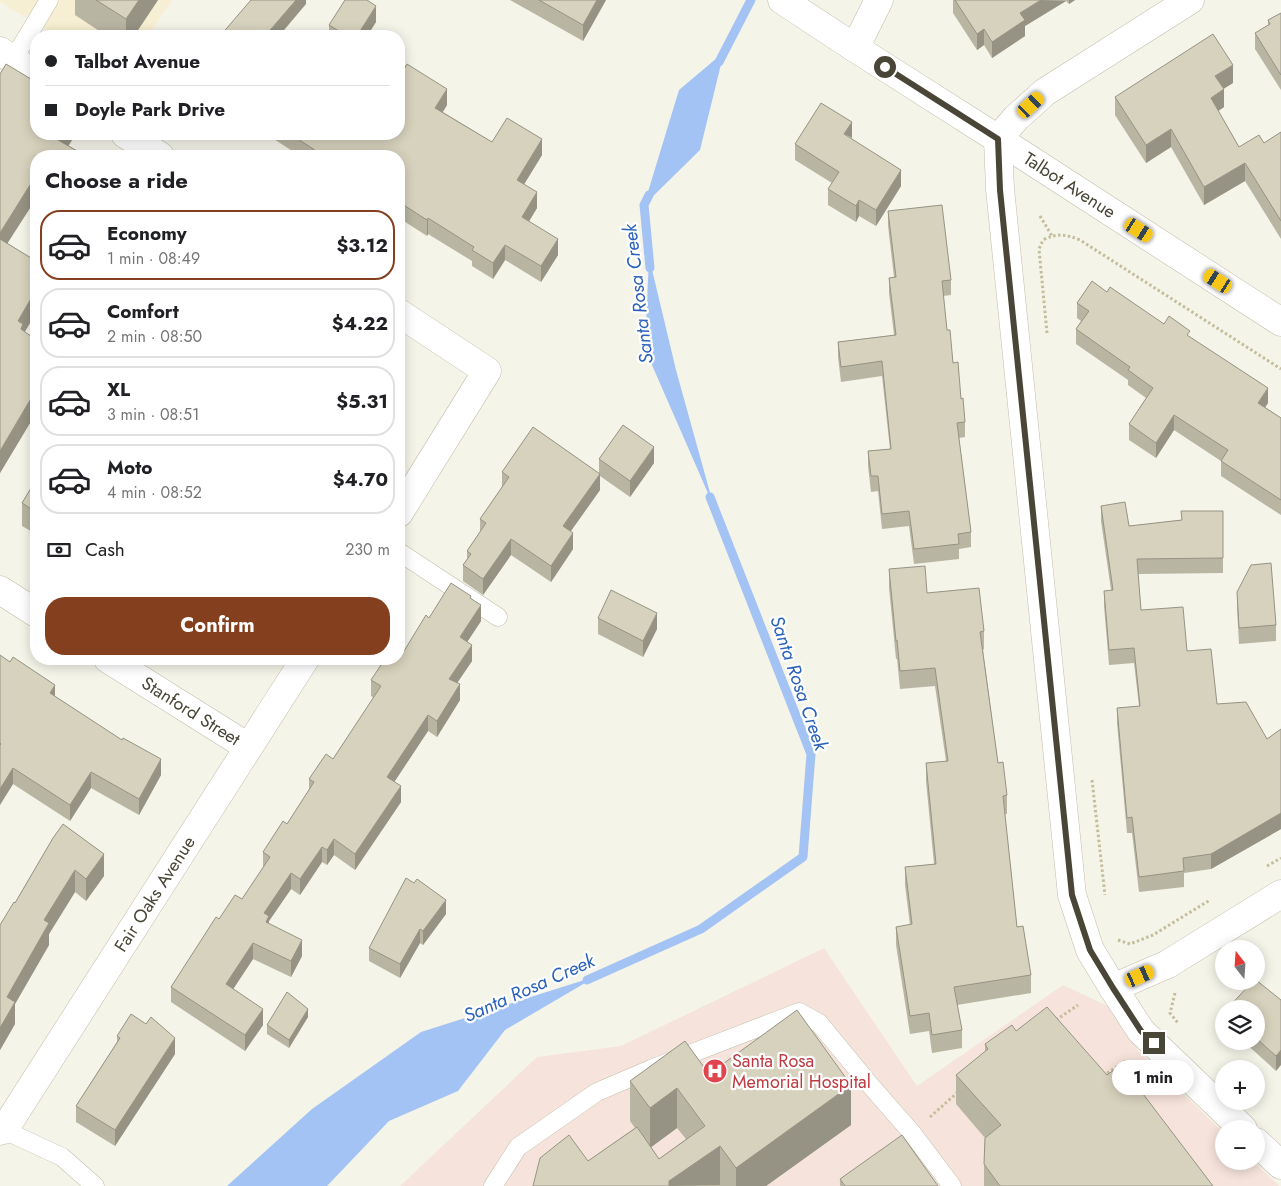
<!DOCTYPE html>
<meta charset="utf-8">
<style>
:root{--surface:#fff;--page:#f6f6f6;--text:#202124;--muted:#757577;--line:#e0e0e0;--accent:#84401e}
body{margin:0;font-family:Jost,sans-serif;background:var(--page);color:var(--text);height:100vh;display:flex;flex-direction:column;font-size:19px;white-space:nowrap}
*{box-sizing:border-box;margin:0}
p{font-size:16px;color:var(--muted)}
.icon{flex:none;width:28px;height:28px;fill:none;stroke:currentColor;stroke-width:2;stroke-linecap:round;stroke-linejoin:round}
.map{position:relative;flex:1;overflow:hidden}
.sheet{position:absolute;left:30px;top:150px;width:375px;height:515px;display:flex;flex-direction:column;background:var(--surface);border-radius:20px;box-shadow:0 2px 12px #0003}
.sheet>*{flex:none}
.banner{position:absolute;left:30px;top:30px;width:375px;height:110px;border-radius:20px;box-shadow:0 2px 12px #0003;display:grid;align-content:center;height:110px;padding:0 15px;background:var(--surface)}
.needle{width:32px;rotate:343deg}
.controls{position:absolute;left:1215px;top:940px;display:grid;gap:10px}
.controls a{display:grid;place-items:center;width:50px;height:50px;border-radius:50%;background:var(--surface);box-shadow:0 2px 12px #0003;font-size:25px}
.end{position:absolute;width:22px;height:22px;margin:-11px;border:6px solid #494537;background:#fff;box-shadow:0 0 0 2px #fff}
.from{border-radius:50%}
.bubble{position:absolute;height:35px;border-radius:18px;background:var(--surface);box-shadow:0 2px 12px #0003;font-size:16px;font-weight:700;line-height:35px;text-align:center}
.car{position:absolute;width:15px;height:30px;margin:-15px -8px;border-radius:6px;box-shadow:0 0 4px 1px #0007;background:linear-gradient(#f5c518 24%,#345 0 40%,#f5c518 0 76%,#345 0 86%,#f5c518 0)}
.banner b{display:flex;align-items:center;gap:18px;height:48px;font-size:19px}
.banner b+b{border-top:1px solid var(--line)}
.banner i{width:12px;height:12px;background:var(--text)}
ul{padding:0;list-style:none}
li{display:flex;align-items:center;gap:15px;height:70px;margin:0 10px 8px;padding:0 5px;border:2px solid var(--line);border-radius:20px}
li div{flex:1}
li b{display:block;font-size:19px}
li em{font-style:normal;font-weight:700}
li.on{border-color:var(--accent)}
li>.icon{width:45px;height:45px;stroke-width:1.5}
h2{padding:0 15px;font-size:22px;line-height:60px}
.pay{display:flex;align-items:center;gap:12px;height:55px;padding:0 15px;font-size:19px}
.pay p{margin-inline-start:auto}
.primary-button{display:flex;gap:10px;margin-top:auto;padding:10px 15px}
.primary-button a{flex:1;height:58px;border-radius:20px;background:var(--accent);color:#fff;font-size:20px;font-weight:700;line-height:58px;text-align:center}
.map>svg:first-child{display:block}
</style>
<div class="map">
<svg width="1281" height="1186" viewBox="0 0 1281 1186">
<rect width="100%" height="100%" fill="#f5f4e9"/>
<!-- commercial -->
<polygon fill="#f7efd3" points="0,0 172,0 148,36 57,36 0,2"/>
<!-- medical -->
<polygon fill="#f6e4dc" points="824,948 917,1086 1063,985 1112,1008 1138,1050 1224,1133 1224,1161 1253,1161 1279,1186 400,1186 537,1057 621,1046"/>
<!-- water -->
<g fill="#a3c3f4">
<polygon points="724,52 700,150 644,205 679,90"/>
<polygon points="649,257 676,370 714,507 645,349"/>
<polygon points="597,976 505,1030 458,1091 389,1121 327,1186 227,1186 312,1109 421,1032"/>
</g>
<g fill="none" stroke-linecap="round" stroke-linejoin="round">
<!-- stream -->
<g stroke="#a3c3f4" stroke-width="9">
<polyline points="719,62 751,0"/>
<polyline points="649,195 644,205 650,268"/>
<polyline points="587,980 701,929 803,857 811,754 710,497"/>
</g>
<defs>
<g id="lane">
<polyline points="13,60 49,0"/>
<polyline points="399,552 498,617"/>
<polyline points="0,1136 4,1130 62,1157 95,1186"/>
<polyline points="493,1186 518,1147 597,1092 651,1069 799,1012 819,1023 870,1085 912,1133 952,1186"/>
</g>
<g id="street">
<path id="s1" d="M782,0l73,48 143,91 283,183"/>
<polyline points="1190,0 1045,92 1016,118 998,139 1000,189 1072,895 1090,950 1113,988 1141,1031 1243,1129"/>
<polyline points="855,48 879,0"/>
<polyline points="0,51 36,75"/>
<polyline points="125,134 160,156"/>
<polyline points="399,313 487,371 399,513"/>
<polyline points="0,590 36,613"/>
<path id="s2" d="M108,659l140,88"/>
<polyline points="1113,988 1168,964 1281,894"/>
<path id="s3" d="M0,1127l4,3 301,-471"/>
<polyline points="1256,1142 1281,1165"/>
</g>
</defs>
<!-- lane casing -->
<use href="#lane" stroke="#c1beaa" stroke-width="19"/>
<!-- street casing -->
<use href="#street" stroke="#c1beaa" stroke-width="29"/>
<!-- path -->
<g stroke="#c4bd9b" stroke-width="3" stroke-dasharray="2.5 2.5" stroke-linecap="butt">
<polyline points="1040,216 1052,236"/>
<path d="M1047,333l-8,-84 4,-9c14,-7 22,-6 37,0l201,129"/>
<polyline points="1092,780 1105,895"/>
<polyline points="1267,866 1281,858"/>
<polyline points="1118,940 1130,944 1153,935 1210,900"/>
<polyline points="1175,993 1170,1013 1178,1023"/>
<polyline points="1056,1020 1078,1005"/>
<polyline points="1103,1076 1127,1060"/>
<polyline points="930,1117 958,1092"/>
</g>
<!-- lane -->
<use href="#lane" stroke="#fff" stroke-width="18"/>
<!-- street -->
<use href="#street" stroke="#fff" stroke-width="28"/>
</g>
<!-- wall -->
<g fill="#b9b5a3" fill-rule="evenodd">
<polygon points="75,0 158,0 134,36 107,36 75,15"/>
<polygon points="510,0 606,0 583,41"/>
<polygon points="953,0 1075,0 1069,4 1066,1 1025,26 1025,36 992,58 984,45 977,50 953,13"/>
<polygon points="1281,13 1281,90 1255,49 1255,33 1268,25 1268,20"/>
<polygon points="376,22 367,36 329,36 329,25"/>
<polygon points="0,74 36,156 36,212 30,208 7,243 36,261 36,313 25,332 36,340 36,413 0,473"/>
<polygon points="1233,83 1223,89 1224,107 1218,111 1239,147 1264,143 1281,132 1281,239 1245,181 1204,205 1171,147 1146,163 1115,115 1115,97"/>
<polygon points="447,105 443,112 492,142 542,155 524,184 537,208 529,221 558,255 541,282 505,260 493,279 472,266 472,261 428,234 427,236 399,218 399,156 300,156 266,134 399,134"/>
<polygon points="851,138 901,186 876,226 859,216 856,222 828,205 828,189 832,183 795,160 795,144"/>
<polygon points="888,211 951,280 951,295 943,296 947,330 953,363 965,422 965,437 959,438 971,532 971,547 959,549 959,559 914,564 909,526 882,529 878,491 871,492 868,466 868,451 890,449 882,376 841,382 838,357 838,342 894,335 889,293 889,278 894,277 888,226"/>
<polygon points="1107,292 1164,324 1190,337 1268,403 1265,407 1281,418 1281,515 1221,476 1221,461 1174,430 1156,458 1129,440 1129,424 1146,398 1128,385 1128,380 1076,344 1076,329 1081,321 1077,318 1077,303"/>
<polygon points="599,459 654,463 630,497 600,476 600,490 571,531 573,549 551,582 511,555 483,595 463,581 463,565 467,559 467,551 480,533 480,519 502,487 502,472 599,473"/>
<polygon points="36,480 36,534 22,526 22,503"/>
<polygon points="1101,506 1129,526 1181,520 1223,511 1223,573 1138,574 1141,610 1187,651 1217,704 1267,739 1281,729 1281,829 1211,869 1184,873 1184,887 1139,892 1132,833 1127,833 1117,723 1117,708 1139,706 1134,663 1109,665 1104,606 1104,591 1111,590 1101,521"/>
<polygon points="889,569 927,593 984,631 984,649 983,650 998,763 1007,795 1007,814 1005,814 1017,927 1031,975 1031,993 957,1005 962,1030 962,1048 932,1053 929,1031 910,1034 896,945 896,927 910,925 905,885 905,867 934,864 926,781 926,763 946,761 935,686 900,689 897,659 896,659 889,588"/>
<polygon points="1237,592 1276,625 1276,641 1239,644 1237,608"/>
<polygon points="471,598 481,621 467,642 472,661 457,683 460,700 437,737 428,731 394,782 401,802 355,870 334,855 327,865 322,862 300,895 291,889 269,921 269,924 302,956 291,977 253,959 233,989 263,1025 245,1051 171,1002 171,987 219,919 242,899 263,868 263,852 287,824 309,790 309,779 333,759 374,698 371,696 371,680 404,651 429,618"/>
<polygon points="598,618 657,629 643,657 598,634"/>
<polygon points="0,655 161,775 139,815 91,788 70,821 13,784 0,804"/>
<polygon points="53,838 104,876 86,901 75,892 49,934 49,945 15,1004 15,1024 0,1050 0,925 15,903"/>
<polygon points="446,914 423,945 420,943 400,978 369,961 369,948"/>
<polygon points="1281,1000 1276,1071 1243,1041 1256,1041 1256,1009"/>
<polygon points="308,1017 289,1048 267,1034 267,1025"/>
<polygon points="1016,1031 1107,1075 1213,1186 984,1186 984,1164 985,1138 956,1104 956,1075 985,1052 985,1044"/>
<polygon points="117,1036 175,1054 115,1146 76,1122 76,1106 117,1042"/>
<path d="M709,1074l142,51 -85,61h-233l55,-25 47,-33 -5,-7v-40zM677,1128l9,11 -27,20 -8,-12z"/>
<polygon points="840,1179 938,1186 840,1186"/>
</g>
<!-- shaded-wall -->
<g fill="#969384">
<polygon points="139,0 158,0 134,36 126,36 126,19"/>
<polygon points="296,0 306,0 306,4 279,36 265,36"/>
<polygon points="597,0 606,0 583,41 583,25"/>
<polygon points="1041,0 1066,1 1025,26 1025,36 992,58 992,42 1020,13"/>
<polygon points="1069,0 1075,0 1069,4"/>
<polygon points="376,6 376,22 367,36 357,36"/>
<polygon points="984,29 984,45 977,50 977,34"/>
<polygon points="1233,65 1233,83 1215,94 1215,76"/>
<polygon points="447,89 447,105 435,124 435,108"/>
<polygon points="1224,89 1224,107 1211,116 1211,98"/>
<polygon points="852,122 852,138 844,134"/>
<polygon points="1171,129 1171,147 1146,163 1146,145"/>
<polygon points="62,134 76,134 62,156 58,140"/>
<polygon points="542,139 542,155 517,196 517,180"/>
<polygon points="1245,163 1245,181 1204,205 1204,187"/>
<polygon points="901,170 901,186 876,226 876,210"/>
<polygon points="30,185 30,208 0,255 0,233"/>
<polygon points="537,192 537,208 522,233 522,217"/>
<polygon points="859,200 859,216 856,222 856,206"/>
<polygon points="428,218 428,234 427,236 427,220"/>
<polygon points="558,239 558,255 541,282 541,266"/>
<polygon points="505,245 505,260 493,279 493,263"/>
<polygon points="36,290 36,313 23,334 18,321"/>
<polygon points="402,377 402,400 399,404 399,382"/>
<polygon points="1268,388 1268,403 1258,418 1258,403"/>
<polygon points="36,390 36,413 0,473 0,451"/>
<polygon points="1174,415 1174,430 1156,458 1156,443"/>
<polygon points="654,447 654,463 630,497 630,481"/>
<polygon points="600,474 600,490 563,542 563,526"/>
<polygon points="573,533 573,549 551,582 551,566"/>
<polygon points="511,539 511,555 483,595 483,579"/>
<polygon points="481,605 481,621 460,653 460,637"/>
<polygon points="657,613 657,629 643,657 643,641"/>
<polygon points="472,645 472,661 449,695 449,679"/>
<polygon points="460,684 460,700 437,737 437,721"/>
<polygon points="55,685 55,701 50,693"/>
<polygon points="428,715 428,731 387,793 387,777"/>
<polygon points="161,759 161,775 139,815 139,799"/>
<polygon points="13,768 13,784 0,805 0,789"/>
<polygon points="91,772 91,788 70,821 70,805"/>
<polygon points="401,786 401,802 355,870 355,854"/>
<polygon points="1281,813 1281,829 1211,869 1211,854"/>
<polygon points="334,839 334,855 327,865 327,850"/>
<polygon points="322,847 322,862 300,895 300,879"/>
<polygon points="104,854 104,876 86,901 86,879"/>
<polygon points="75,870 75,892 49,934 49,945 15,1004 15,1024 0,1050 0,1028 7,997 44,920"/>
<polygon points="291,873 291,889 269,921 269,932 266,938 264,913"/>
<polygon points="446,900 446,914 423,945 423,931"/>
<polygon points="420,929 420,943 400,978 400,964"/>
<polygon points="302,940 302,956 291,977 291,961"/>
<polygon points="253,943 253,959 226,1000 226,984"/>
<polygon points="263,1009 263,1025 245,1051 245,1035"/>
<polygon points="308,1009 308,1017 289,1048 289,1040"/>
<polygon points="175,1038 175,1054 115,1146 115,1130"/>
<polygon points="1281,1050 1281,1065 1276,1071 1276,1056"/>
<polygon points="851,1085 851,1125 766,1186 736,1186 736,1168"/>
<polygon points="677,1088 677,1128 650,1148 650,1108"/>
<polygon points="720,1146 720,1185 669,1186 669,1181"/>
</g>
<!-- building -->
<g fill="#d7d2bd" stroke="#969384">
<polygon points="96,0 139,0 126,19"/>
<polygon points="251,0 296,0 265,36 220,36"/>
<polygon points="345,0 367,0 376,6 357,36 347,36 329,25"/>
<polygon points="539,0 597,0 583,25"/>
<polygon points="955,0 1041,0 1020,13 1025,20 992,42 984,29 977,34"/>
<polygon points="1281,13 1281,75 1255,33 1270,24 1268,20"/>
<polygon points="1213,34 1233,65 1215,76 1224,89 1211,98 1239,147 1259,135 1264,143 1281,132 1281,221 1245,163 1204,187 1171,129 1146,145 1115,97"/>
<polygon points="6,64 36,82 36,134 62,134 58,140 86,156 36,156 36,189 30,185 0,233 0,74"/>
<polygon points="407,64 447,89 435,108 492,142 507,118 542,139 517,180 537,192 522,217 558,239 541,266 505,245 493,263 472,250 474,247 428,218 427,220 399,202 399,156 324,156 290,134 399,134 399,77"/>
<polygon points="821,103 852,122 844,134 901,170 876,210 859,200 856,206 828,189 839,172 795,144"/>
<polygon points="942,205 951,280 942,281 947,330 950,330 953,363 958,362 961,399 963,398 965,422 957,423 971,532 958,534 959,544 914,549 909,511 882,514 878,476 871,476 868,451 891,449 882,361 841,367 838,342 896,335 889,278 896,277 888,211"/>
<polygon points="0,239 36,261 36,290 18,321 23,324 21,329 36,340 36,390 0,451"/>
<polygon points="1092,281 1107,292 1110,287 1164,324 1169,316 1190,331 1187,335 1268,388 1258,403 1281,418 1281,500 1221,461 1228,450 1174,415 1156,443 1129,424 1153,388 1128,370 1130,367 1076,329 1089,311 1077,303"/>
<polygon points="399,375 402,377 399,382"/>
<polygon points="623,425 654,447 630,481 599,459"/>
<polygon points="533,427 600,474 563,526 573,533 551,566 511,539 483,579 463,565 471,554 467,551 486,523 480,519 509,477 502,472"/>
<polygon points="36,480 36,512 22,503"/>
<polygon points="1125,502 1129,526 1182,520 1181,511 1223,511 1223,558 1137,559 1141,610 1183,607 1187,651 1211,649 1217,704 1246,702 1267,739 1281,729 1281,813 1211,854 1183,858 1184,871 1139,877 1132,817 1127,818 1117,708 1140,706 1134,648 1109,650 1104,591 1113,590 1101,506"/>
<polygon points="1271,563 1276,625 1239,628 1237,592 1251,565"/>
<polygon points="925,566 927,593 979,588 984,631 980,632 998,763 1003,762 1007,795 1003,796 1017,927 1023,926 1031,975 954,987 962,1030 932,1035 929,1013 910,1016 896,927 912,924 905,867 936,864 926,763 948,761 935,668 900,671 897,640 896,641 889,569"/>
<polygon points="451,583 471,596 470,598 481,605 460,637 472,645 449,679 460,684 437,721 428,715 387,777 401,786 355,854 334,839 327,850 322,847 300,879 291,873 264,913 269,916 266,922 302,940 291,961 253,943 226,984 263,1009 245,1035 171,987 216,917 219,919 235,895 242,899 270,857 263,852 283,821 287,824 314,782 309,779 326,754 333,759 381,686 371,680 385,659 399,659 399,648 404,651 426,615 429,618"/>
<polygon points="611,590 657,613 643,641 598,618"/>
<polygon points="0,655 10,662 13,657 55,685 50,693 122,740 123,738 161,759 139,799 91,772 70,805 13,768 0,789 0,745 1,744 0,743"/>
<polygon points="63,824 104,854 86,879 75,870 44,920 49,923 7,997 15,1002 0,1028 0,925 14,902 15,903 53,838"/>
<polygon points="406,878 414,883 417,879 446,900 423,931 420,929 400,964 369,948"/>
<polygon points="1256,980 1281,1000 1281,1050 1276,1056 1256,1038 1256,1009 1227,1009 1253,981 1256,981"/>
<polygon points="287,992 308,1009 289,1040 267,1025"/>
<polygon points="1047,1007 1107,1075 1121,1065 1213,1186 1000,1186 984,1164 985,1138 1001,1125 956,1075 988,1049 985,1044 1012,1025 1016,1031"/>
<polygon points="797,1010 851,1085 736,1168 720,1146 669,1181 669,1186 533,1186 540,1158 569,1135 588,1161 637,1127 659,1159 705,1126 677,1088 650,1108 630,1081 685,1041 709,1074"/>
<polygon points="131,1014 146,1024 151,1017 175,1038 115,1130 76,1106 120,1038 117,1036"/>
<polygon points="902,1135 938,1186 845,1186 840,1179"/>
</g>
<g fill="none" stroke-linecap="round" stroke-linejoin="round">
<!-- route -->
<polyline stroke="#494537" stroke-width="6" points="885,67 998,139 1000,190 1072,895 1090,950 1113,988 1141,1031 1154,1043"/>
</g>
<!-- icons -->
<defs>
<symbol id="hospital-disc" viewBox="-11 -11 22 22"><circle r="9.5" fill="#e0444e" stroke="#fff"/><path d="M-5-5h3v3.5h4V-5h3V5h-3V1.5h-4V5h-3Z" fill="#fff"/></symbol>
</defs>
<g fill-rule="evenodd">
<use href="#hospital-disc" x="701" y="1057" width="28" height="28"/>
</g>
<g text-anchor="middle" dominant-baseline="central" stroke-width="4.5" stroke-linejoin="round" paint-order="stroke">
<!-- street labels -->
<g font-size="18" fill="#494537" stroke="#fff">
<text stroke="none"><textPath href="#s1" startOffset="342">Talbot Avenue</textPath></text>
<text stroke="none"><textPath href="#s2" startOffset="98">Stanford Street</textPath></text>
<text stroke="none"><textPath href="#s3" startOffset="285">Fair Oaks Avenue</textPath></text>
</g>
<!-- health labels -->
<g font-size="18" fill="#be3a42" stroke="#fff" text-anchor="start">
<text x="732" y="1061">Santa Rosa<tspan x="732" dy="21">Memorial Hospital</tspan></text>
</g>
<!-- water labels -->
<g font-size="19" font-style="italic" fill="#2961bb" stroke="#fff">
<text transform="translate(638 294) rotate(-97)">Santa Rosa Creek</text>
<text transform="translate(799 683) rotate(71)">Santa Rosa Creek</text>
<text transform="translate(529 988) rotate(-24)">Santa Rosa Creek</text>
</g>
</g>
</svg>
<div class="controls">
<a><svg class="needle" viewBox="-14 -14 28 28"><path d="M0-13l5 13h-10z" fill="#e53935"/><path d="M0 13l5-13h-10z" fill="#757577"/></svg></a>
<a><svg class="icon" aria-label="layers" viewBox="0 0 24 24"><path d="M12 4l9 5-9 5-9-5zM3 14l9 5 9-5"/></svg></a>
<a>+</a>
<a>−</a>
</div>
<i class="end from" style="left:885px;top:67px"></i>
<i class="end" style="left:1154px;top:1043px"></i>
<div class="bubble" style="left:1112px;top:1060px;width:82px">1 min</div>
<i class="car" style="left:1031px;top:105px;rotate:47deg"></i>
<i class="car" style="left:1139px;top:230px;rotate:123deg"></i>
<i class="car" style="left:1218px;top:281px;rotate:303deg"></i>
<i class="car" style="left:1140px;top:976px;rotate:66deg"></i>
<div class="banner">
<b><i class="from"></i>Talbot Avenue</b>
<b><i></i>Doyle Park Drive</b>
</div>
<section class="sheet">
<h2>Choose a ride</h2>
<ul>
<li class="on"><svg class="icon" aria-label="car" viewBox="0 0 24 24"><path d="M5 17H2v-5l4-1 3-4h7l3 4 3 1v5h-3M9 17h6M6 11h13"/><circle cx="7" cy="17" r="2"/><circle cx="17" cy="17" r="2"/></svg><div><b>Economy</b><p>1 min · 08:49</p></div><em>$3.12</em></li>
<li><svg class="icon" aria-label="car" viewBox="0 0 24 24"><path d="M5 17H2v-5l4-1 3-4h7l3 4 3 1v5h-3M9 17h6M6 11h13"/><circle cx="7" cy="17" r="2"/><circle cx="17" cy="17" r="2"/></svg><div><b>Comfort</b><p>2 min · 08:50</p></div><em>$4.22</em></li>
<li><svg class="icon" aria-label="car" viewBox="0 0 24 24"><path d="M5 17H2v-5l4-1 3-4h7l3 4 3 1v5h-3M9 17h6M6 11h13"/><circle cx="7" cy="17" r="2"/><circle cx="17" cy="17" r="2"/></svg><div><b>XL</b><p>3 min · 08:51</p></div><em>$5.31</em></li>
<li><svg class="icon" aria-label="car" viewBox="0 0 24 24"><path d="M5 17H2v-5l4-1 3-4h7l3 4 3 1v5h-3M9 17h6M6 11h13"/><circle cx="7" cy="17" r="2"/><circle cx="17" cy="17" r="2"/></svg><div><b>Moto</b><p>4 min · 08:52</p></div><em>$4.70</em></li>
</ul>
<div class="pay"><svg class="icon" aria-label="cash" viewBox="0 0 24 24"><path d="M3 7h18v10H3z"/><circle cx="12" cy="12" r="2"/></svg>Cash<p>230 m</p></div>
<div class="primary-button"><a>Confirm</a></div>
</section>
</div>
